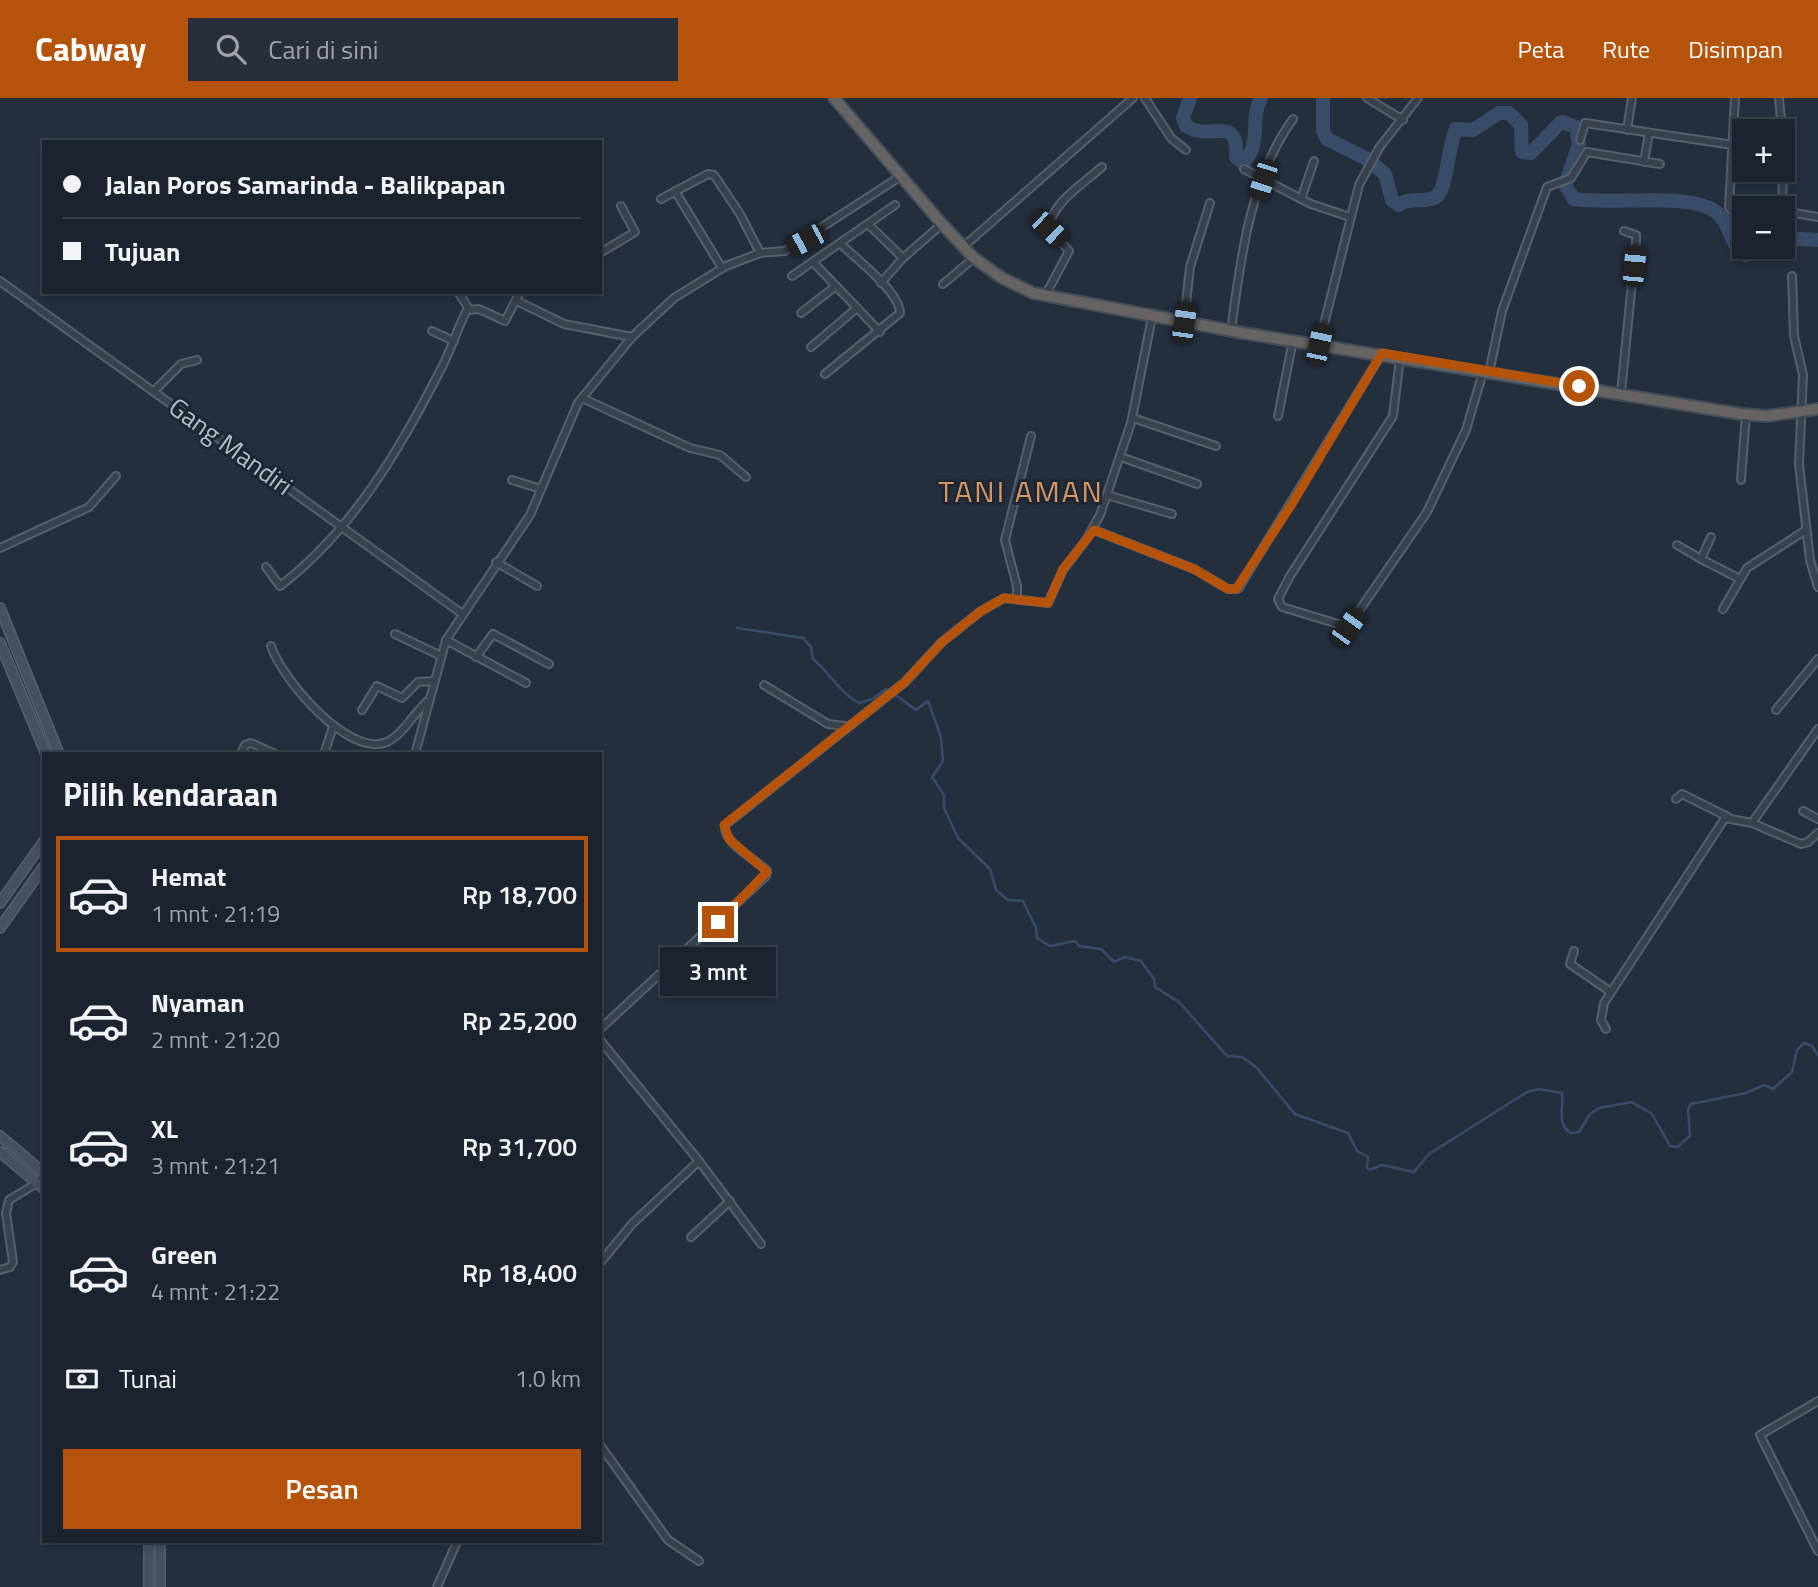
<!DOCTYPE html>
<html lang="id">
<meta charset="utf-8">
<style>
:root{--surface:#1b232e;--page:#282f3a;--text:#f1f3f6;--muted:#a0a4aa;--line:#39404a;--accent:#b45309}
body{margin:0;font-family:"Titillium Web",sans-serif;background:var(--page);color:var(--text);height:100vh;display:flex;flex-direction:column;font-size:26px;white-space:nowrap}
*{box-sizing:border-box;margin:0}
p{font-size:23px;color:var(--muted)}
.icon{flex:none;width:38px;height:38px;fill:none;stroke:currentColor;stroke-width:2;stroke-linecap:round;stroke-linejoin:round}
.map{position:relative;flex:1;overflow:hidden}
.details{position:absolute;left:42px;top:654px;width:560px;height:791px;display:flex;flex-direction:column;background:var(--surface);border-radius:0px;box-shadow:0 4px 10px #0003,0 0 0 2px var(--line)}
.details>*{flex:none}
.top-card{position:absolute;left:42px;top:42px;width:560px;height:154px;border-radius:0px;box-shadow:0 4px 10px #0003,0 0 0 2px var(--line);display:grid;align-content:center;height:154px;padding:0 21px;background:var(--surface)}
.controls{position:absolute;left:1732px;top:21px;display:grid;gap:14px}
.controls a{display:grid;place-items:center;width:63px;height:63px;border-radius:0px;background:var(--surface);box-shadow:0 4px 10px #0003,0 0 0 2px var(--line);font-size:35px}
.end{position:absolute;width:32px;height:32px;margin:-16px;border:9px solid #b45309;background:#fff;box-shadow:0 0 0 4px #fff}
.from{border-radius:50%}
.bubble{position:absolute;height:49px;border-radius:0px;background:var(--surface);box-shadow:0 4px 10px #0003,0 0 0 2px var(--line);font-size:23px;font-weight:600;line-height:49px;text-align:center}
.car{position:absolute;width:21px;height:42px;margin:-21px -10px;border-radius:9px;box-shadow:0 0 5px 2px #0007;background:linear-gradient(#222 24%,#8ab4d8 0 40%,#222 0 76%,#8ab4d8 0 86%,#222 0)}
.top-card b{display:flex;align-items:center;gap:24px;height:66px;font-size:26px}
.top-card b+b{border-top:2px solid var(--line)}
.top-card i{width:18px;height:18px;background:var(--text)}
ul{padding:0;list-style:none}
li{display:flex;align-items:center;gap:21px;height:116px;margin:0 14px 10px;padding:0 7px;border:4px solid transparent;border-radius:0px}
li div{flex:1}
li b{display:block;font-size:26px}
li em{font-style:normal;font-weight:600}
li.on{border-color:var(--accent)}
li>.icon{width:63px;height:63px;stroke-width:1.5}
h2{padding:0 21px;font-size:32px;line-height:84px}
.pay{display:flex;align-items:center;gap:18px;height:77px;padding:0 21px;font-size:26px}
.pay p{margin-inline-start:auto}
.primary-button{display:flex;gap:14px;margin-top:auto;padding:14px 21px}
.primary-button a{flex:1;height:80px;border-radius:0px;background:var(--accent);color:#fff;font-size:28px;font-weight:600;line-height:80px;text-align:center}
header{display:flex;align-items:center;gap:42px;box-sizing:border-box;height:98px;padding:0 35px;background:var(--accent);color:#fff}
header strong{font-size:33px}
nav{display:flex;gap:38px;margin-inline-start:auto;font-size:24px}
.search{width:490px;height:63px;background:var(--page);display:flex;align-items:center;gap:18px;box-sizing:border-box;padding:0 24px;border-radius:0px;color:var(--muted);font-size:26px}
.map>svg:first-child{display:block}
</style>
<header>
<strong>Cabway</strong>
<div class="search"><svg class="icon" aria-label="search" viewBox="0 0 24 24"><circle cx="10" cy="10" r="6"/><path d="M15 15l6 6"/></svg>Cari di sini</div>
<nav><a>Peta</a><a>Rute</a><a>Disimpan</a></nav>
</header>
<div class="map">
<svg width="1818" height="1489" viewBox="0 0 1818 1489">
<rect width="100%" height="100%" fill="#242f3e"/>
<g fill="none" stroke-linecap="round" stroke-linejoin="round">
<!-- stream -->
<path stroke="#394c67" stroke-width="2.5" d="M737,530l66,10 8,9 2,12c15,12 28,35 46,44l13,-4 14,-10c11,6 20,14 30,21l12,-9 13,36 2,24 -11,16 12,18v13l14,30 32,31 6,21 12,10 15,1 13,27 1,10 13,8 25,-5 4,5 22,3 13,13 11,-5 16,4 13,18 1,8 24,15 48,54 15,1 14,10 39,47 53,19 9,18 11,6 -1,11 3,2 12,-5 32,7 15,-18 98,-62 12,-3 23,4c2,16 -6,31 9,40l8,-1 11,-18 9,-6 33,-6 20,12 18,32 7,1 13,-11 -2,-27 3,-5 55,-11 18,-8 9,4 19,-17 5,-22 7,-7 8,3 6,9"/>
<!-- river -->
<g stroke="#394c67" stroke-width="14">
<path d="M1190,0l-7,20 3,8c24,16 53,-13 50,31l7,6c20,-20 6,-43 18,-65"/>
<path d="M1323,0v33l4,8 38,19 20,16 7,26 7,5c11,-9 24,-1 37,-8 11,-7 12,-52 20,-68l17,1 26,-17h10l12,12 1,27 9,1 30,-31 15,5 3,17 -14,41 9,14c37,6 112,-7 141,12 16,11 14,34 30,44l18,-8"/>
<polyline points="1783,140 1818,142"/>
</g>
<defs>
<g id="minor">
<polyline points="1145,0 1171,40 1186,52"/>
<polyline points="1367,0 1403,22"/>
<polyline points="1735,0 1729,109 1732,113 1745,115"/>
<polyline points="1779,0 1782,33"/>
<polyline points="1627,32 1632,0"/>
<polyline points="1580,42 1585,25 1733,47"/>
<polyline points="1644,64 1649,35"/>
<polyline points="1244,71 1311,106 1350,119"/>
<polyline points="675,93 722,170"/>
<polyline points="661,101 708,76 714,77 740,116 760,155"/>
<polyline points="1301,101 1314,63"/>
<polyline points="1782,110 1783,72"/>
<polyline points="1783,113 1818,119"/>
<polyline points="868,126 903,160"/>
<polyline points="963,149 1133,0"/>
<polyline points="600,155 635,134 621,108"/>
<polyline points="813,164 880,234"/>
<polyline points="792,178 895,107"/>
<polyline points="1792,178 1794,238 1803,277 1799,366 1810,462 1818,489"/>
<polyline points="0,183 461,515"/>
<polyline points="881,185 903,160 942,126"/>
<polyline points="943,186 974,160"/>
<polyline points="458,194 469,211"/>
<path d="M1045,198l24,-45 -20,-22c1,-25 35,-46 53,-62"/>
<polyline points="517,203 564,226 632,239"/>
<polyline points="801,215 836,188"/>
<polyline points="1184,224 1190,169 1210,105"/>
<polyline points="432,233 454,243"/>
<path d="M1231,233c9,-70 19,-153 62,-212"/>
<polyline points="1319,246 1359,87 1379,50 1418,0"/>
<polyline points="811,249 857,210"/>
<polyline points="1400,260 1393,318 1290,478 1278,501 1282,509 1348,529 1427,414 1466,332 1483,274"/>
<polyline points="1489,275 1502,213 1547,89 1571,80 1587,54 1660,66"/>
<path d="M825,276l75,-61c0,-21 -44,-54 -59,-69"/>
<polyline points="154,293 181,266 197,262"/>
<polyline points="1621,295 1636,144 1636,137 1624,133"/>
<polyline points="582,300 690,350 720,357 746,379"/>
<polyline points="1278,318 1293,242"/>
<polyline points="1133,320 1216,348"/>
<polyline points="1121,359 1197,386"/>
<polyline points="512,382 541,391"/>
<polyline points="1741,382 1746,316"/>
<polyline points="1107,397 1172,416"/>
<polyline points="1094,432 1194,471 1228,491 1238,491 1381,257"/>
<polyline points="1711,439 1701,461 1740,481"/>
<polyline points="1677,447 1701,461"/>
<polyline points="0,450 89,409 116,378"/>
<polyline points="496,464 537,488"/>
<path d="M266,469l14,19c73,-56 120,-137 161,-217 10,-19 16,-40 26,-59l12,-1 26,12 15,-29"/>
<polyline points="1017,502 1017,488 1005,442 1031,338"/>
<polyline points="1723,511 1747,470 1806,432"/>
<polyline points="395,536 441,558"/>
<polyline points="446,542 526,585"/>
<path d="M271,548c11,33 77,112 116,96 17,-8 27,-30 42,-42"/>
<polyline points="476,559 493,536 549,566"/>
<polyline points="764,587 828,626 845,628"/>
<polyline points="362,612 377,588 402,600 418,584 435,583"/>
<polyline points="1776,612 1818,561"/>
<polyline points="241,656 245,647 251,645 275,656"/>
<polyline points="324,656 333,629"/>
<polyline points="415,656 446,542 530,417 578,305 632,239 674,200 726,168 760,155 785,153 901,78"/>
<polyline points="1676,701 1682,696 1728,719"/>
<polyline points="1803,713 1818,721"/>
<polyline points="1752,725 1818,631"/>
<polyline points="1574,853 1570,866 1611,894"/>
<path d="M600,931l166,-153 1,-5c-12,-13 -44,-27 -42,-46l180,-143 37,-40 39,-31 23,-13 44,5 15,-33 23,-30 14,-25 31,-92 21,-106"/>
<polyline points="1606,931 1601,922 1604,905 1725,720 1752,725 1801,746 1808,744 1818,735"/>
<polyline points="600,942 699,1063 632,1126 600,1165"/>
<polyline points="699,1063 761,1146"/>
<polyline points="691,1139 730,1103"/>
<polyline points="0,1172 10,1169 13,1164 6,1115 9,1102 37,1085 44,1077"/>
<polyline points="1818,1303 1760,1337 1818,1453"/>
<polyline points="600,1347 668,1442 699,1463"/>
<polyline points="437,1489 457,1444"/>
</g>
<g id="secondary">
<polyline points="0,510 59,656"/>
<polyline points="0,545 46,656"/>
<polyline points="0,805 44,743"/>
<polyline points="0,830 44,768"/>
<polyline points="0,1038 44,1075"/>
<polyline points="0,1054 44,1091"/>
<polyline points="149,1444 149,1489"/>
<polyline points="160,1444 160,1489"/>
</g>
<polyline id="trunk" points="834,0 942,126 974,160 1002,180 1033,195 1243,235 1741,316 1767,318 1818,311"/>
</defs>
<!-- minor casing -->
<use href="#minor" stroke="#565f6c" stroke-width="10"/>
<!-- secondary casing -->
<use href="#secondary" stroke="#565f6c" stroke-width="12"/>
<!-- trunk casing -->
<use href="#trunk" stroke="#434c59" stroke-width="14"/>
<!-- minor -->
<use href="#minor" stroke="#38414e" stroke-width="6"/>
<!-- secondary -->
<use href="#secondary" stroke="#465061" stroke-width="9"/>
<!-- trunk -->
<use href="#trunk" stroke="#656462" stroke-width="10"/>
</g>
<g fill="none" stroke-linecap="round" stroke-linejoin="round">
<!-- route -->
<polyline stroke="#b45309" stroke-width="9" points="718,824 767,774 729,741 724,727 905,584 942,544 981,513 1004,500 1048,505 1063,471 1094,432 1194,471 1228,491 1236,491 1292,406 1382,255 1579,288"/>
</g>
<g text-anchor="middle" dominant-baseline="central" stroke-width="6" stroke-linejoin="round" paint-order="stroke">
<!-- street labels -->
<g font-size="26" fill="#b4bcc9" stroke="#1d2633">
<text transform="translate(231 348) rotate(36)">Gang Mandiri</text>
</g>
<!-- quarter labels -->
<g font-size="30" letter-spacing="2" fill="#d59563" stroke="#1d2633">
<text x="1021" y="393">TANI AMAN</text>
</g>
</g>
</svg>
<div class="controls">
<a>+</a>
<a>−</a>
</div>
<i class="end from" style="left:1579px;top:288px"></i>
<i class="end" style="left:718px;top:824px"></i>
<div class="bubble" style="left:660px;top:849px;width:116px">3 mnt</div>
<i class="car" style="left:1263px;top:82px;rotate:198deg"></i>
<i class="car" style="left:1049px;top:131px;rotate:134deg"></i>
<i class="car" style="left:806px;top:142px;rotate:242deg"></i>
<i class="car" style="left:1634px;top:168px;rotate:5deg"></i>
<i class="car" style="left:1184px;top:224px;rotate:8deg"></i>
<i class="car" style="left:1319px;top:246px;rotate:12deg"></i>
<i class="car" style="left:1348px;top:529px;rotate:36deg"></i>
<div class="top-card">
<b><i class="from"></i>Jalan Poros Samarinda - Balikpapan</b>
<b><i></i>Tujuan</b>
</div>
<section class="details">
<h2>Pilih kendaraan</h2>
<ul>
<li class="on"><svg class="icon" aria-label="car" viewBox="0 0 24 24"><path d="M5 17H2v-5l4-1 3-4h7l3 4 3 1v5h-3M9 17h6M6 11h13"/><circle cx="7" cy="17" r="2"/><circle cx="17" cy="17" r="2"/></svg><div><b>Hemat</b><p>1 mnt · 21:19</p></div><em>Rp 18,700</em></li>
<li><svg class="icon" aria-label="car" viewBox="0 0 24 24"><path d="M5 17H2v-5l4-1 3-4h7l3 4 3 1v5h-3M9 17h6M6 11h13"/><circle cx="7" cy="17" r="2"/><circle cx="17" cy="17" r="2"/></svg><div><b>Nyaman</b><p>2 mnt · 21:20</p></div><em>Rp 25,200</em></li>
<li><svg class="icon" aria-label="car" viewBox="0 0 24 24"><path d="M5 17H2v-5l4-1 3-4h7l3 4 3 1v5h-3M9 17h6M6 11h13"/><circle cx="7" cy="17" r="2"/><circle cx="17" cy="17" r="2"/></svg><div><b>XL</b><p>3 mnt · 21:21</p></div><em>Rp 31,700</em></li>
<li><svg class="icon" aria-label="car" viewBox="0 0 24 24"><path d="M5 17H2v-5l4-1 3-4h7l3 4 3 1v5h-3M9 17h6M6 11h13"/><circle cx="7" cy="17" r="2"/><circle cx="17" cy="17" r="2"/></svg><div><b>Green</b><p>4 mnt · 21:22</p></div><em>Rp 18,400</em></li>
</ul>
<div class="pay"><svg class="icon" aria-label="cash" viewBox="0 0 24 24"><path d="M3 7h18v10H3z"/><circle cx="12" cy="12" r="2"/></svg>Tunai<p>1.0 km</p></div>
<div class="primary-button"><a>Pesan</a></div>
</section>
</div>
